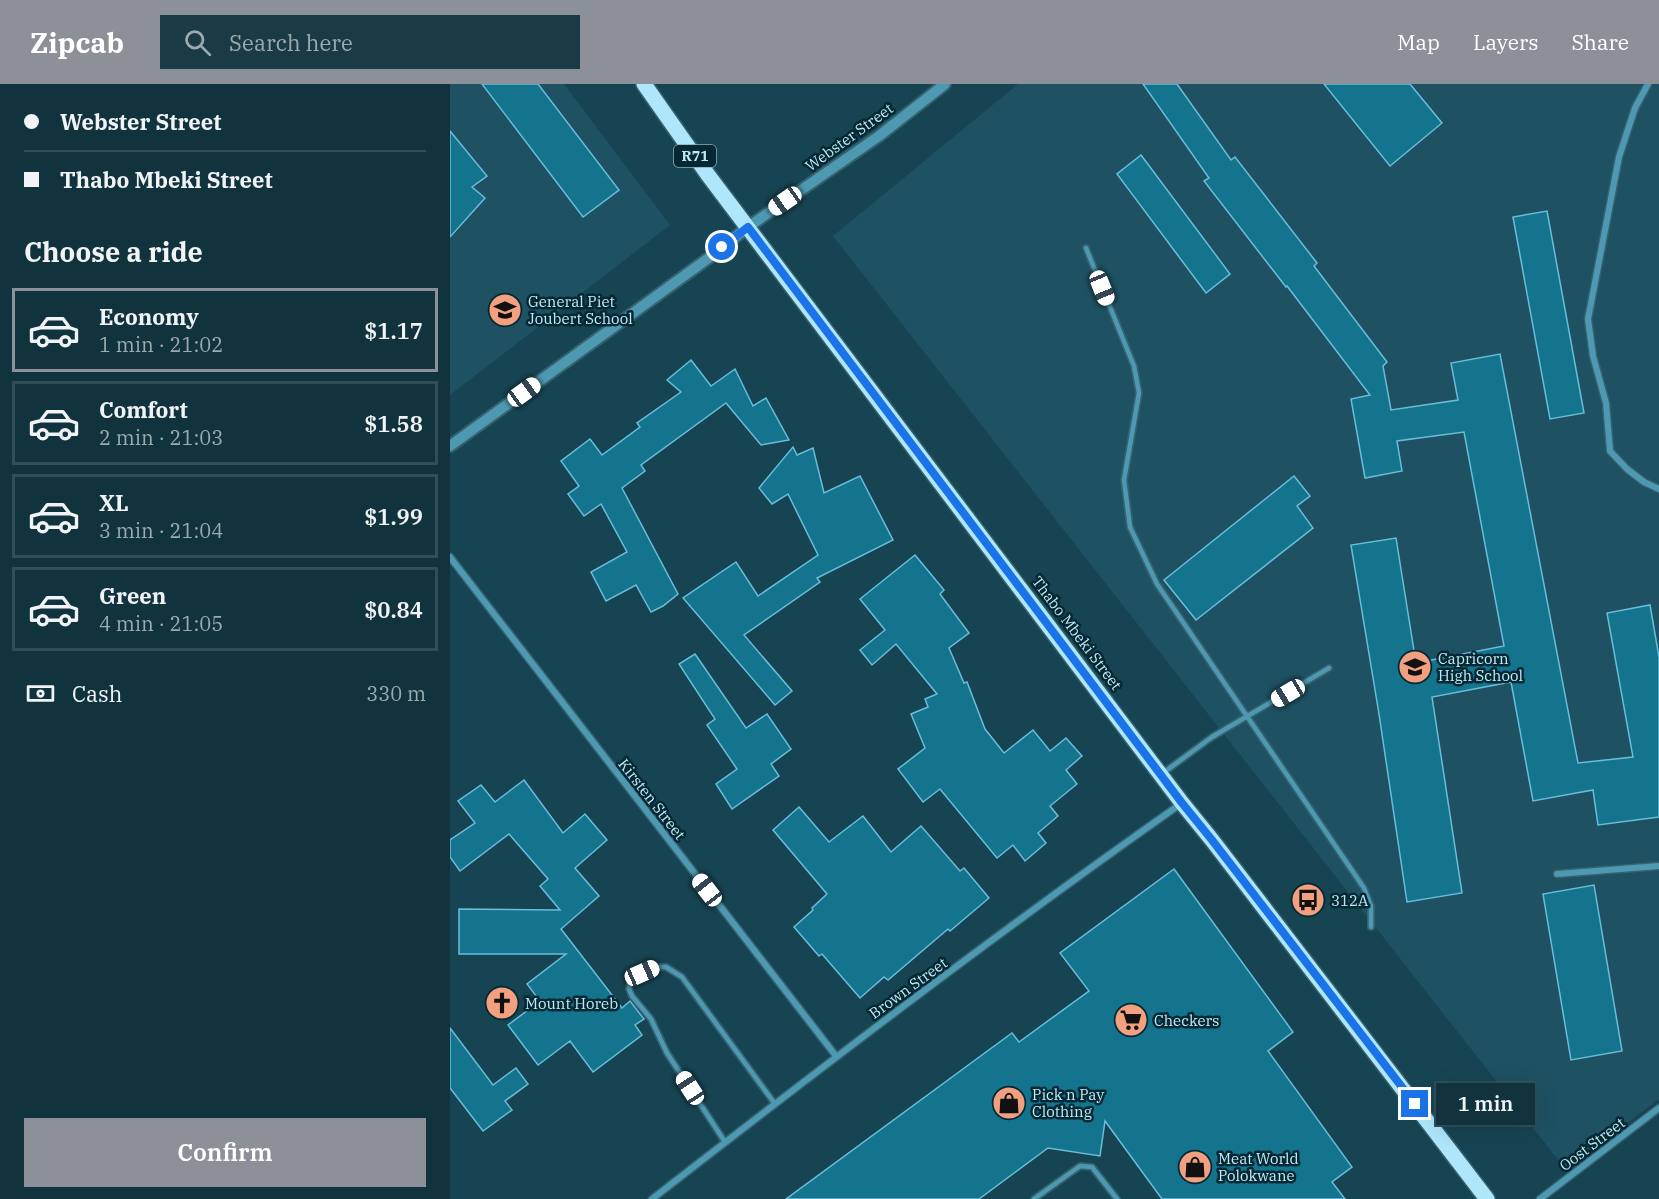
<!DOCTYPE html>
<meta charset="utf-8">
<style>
:root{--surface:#11333e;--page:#1a3b45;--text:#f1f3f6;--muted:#9caab0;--line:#304e58;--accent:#8c9099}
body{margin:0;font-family:"IBM Plex Serif",serif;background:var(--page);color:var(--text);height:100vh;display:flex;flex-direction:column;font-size:22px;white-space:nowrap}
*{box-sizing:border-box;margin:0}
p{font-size:20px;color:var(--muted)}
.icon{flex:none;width:33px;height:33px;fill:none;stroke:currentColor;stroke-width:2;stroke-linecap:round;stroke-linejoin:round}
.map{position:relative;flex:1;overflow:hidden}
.sheet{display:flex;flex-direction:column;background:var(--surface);width:450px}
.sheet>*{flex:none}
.banner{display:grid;align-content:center;height:132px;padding:0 24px;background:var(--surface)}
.end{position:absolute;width:27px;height:27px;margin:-14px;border:8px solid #1a73e8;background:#fff;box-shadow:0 0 0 3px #fff}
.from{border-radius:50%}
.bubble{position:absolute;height:42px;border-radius:0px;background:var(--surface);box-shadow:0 6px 24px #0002,0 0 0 2px var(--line);font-size:20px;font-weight:600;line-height:42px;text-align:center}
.car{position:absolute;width:18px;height:36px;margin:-18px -9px;border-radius:8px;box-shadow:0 0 4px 2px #0007;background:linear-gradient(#fff 24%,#345 0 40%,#fff 0 76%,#345 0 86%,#fff 0)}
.banner b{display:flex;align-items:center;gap:21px;height:57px;font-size:22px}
.banner b+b{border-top:2px solid var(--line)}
.banner i{width:15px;height:15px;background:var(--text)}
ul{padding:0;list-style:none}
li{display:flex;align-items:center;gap:18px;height:84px;margin:0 12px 9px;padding:0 12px;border:3px solid var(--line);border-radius:0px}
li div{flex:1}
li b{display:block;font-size:22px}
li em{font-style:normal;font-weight:600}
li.current{border-color:var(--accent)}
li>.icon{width:54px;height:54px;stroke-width:1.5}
h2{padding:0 24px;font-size:27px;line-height:72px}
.pay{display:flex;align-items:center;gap:15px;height:66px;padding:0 24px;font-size:22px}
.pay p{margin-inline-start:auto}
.action{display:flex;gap:12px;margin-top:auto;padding:12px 24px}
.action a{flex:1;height:69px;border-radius:0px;background:var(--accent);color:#fff;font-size:24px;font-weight:600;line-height:69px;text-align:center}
header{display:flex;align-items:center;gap:36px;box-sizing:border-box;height:84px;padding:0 30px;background:var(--accent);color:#fff}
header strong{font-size:28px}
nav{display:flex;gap:33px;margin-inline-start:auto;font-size:21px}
.search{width:420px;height:54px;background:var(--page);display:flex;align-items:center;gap:15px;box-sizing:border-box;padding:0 21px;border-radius:0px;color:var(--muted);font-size:22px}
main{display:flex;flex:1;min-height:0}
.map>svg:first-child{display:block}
</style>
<header>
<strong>Zipcab</strong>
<div class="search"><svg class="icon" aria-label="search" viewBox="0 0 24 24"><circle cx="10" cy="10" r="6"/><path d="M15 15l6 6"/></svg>Search here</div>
<nav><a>Map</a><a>Layers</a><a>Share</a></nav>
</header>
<main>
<section class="sheet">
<div class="banner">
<b><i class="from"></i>Webster Street</b>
<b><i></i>Thabo Mbeki Street</b>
</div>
<h2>Choose a ride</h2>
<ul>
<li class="current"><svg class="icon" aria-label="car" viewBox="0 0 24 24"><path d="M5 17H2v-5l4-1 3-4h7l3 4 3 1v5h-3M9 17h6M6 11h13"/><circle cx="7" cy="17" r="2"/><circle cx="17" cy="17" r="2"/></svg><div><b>Economy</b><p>1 min · 21:02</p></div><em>$1.17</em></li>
<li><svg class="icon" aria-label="car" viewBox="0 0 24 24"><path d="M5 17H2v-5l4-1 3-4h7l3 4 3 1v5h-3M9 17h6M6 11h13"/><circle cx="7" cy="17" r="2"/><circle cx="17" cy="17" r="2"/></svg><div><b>Comfort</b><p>2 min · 21:03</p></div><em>$1.58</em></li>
<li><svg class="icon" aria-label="car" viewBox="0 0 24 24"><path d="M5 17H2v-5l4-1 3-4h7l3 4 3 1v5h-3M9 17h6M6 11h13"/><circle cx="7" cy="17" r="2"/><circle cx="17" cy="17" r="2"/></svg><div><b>XL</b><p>3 min · 21:04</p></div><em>$1.99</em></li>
<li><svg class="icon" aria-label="car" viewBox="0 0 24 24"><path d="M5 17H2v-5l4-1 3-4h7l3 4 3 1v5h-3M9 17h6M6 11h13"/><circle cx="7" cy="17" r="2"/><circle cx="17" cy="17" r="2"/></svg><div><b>Green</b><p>4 min · 21:05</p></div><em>$0.84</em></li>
</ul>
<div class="pay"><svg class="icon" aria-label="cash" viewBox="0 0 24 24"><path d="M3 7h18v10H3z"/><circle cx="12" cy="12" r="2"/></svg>Cash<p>330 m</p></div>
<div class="action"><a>Confirm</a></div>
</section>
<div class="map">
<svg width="1209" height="1115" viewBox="0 0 1209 1115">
<rect width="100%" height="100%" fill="#174452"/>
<!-- built -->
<g fill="#1e5162">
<polygon points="0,0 114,0 220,141 0,311"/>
<polygon points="568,0 1209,0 1209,1015 1116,1086 383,152"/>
</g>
<!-- building -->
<g fill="#14738d" stroke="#6abdda" stroke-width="1.5">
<polygon points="32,0 88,0 169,106 133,133"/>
<polygon points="693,0 727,0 781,76 785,73 867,179 864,182 937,278 933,282 941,326 1008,316 1001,279 1050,270 1128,679 1183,673 1157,529 1200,521 1209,573 1209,733 1148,741 1143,706 1083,717 1061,598 982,613 1012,809 957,818 929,630 901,461 946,454 966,579 1054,562 1014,348 947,357 952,387 915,394 901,315 920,311 837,202 836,203 754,97 759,94"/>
<polygon points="874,0 960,0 992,39 940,82"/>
<polygon points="0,47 37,92 22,103 35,114 0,153"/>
<polygon points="691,71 780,190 756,209 667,90"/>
<polygon points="1097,127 1134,329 1100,335 1063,133"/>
<polygon points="241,276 261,302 285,285 303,322 316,314 339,356 311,361 276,319 191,381 195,387 172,404 228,510 213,522 201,528 186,501 156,517 141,488 177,468 151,420 134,432 118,410 129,402 111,377 140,355 152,371 190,343 187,339 231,308 217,296"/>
<polygon points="343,363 347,371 363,364 374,409 410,392 443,456 367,494 370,498 294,551 342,607 325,621 233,514 286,478 308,512 368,471 338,410 322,420 309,404"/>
<polygon points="844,392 860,412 847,422 863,444 746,536 714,496"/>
<polygon points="465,471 494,506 490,510 519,549 499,564 514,599 517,598 535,645 554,669 583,646 600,667 616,654 632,672 616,686 627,700 600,722 608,732 588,749 596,759 575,777 563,761 547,774 490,705 473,718 448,685 475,664 461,630 478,623 475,615 487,610 446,560 422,581 410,566 435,546 410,515"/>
<polygon points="245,570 296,644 317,630 341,665 321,680 329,692 282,725 266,700 287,685 257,641 265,635 229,580"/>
<polygon points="74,696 113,749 135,730 157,756 125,784 149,812 111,845 172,924 180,917 194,935 185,941 192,951 143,988 120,957 88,981 58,941 90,917 77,900 116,870 9,870 9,825 110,826 90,802 98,795 59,750 10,787 0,773 0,756 25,739 8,717 31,701 45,718"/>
<polygon points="349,723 379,758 413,732 441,768 471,742 510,787 514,784 539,814 500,847 498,845 438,896 434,893 410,914 372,870 369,872 344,843 363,826 362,824 377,810 323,746"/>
<polygon points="724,785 843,948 818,967 902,1083 882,1098 895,1115 712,1115 655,1037 650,1072 598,1064 529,1115 336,1115 562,949 569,958 639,907 610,869"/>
<polygon points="1144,801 1172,967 1121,976 1093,810"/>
<polygon points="0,944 43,1001 66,984 78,1000 55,1017 62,1026 33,1047 0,1004"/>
</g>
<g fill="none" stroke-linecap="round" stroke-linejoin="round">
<defs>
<g id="service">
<polyline points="636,164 684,282 689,309 674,396 680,443 707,500 914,804 921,822 921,843"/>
<polyline points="713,689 762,653 879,584"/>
<polyline points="275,1058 217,969 201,935 182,912 179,905 180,900 192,889 204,883 216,883 232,893 325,1020"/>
<polyline points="584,1115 630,1082 642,1083 667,1115"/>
</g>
<g id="minor">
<polyline points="1198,0 1185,24 1169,73 1138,235 1143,272 1156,319 1160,367 1177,385 1194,398 1209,405"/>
<polyline points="0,473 386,972"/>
<polyline points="1107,790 1209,782"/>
<path d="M202,1115c174,-135 349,-269 530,-396"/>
<polyline points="1090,1115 1209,1024"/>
</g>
<polyline id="tertiary" points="0,362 260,173 298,143 429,52 495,0"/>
<polyline id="primary" points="194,0 258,91 732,719 762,756 1037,1115"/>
</defs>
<!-- service casing -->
<use href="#service" stroke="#366270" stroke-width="8"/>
<!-- minor casing -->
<use href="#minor" stroke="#366270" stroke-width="9"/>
<!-- tertiary casing -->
<use href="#tertiary" stroke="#366270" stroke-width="14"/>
<!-- primary casing -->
<use href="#primary" stroke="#366270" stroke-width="18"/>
<!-- service -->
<use href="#service" stroke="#4e99b2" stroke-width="4.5"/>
<!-- minor -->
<use href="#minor" stroke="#4e99b2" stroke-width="6"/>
<!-- tertiary -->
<use href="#tertiary" stroke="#4e99b2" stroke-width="10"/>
<!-- primary -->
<use href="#primary" stroke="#afe6fb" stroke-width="15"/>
</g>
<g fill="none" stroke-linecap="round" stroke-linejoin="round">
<!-- route -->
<polyline stroke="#1a73e8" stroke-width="8" points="272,163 298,143 732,719 762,756 965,1020"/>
</g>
<!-- icons -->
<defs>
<symbol id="school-disc" viewBox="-11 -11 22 22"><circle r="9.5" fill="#f2a07f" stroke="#042934"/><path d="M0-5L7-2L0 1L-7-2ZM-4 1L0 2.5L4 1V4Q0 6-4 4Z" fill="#111"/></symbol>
<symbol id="bus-disc" viewBox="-11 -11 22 22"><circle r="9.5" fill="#f2a07f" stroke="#042934"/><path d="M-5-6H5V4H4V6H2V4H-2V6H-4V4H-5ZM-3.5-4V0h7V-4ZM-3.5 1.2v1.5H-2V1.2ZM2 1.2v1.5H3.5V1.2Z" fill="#111"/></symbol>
<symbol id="church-disc" viewBox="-11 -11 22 22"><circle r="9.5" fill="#f2a07f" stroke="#042934"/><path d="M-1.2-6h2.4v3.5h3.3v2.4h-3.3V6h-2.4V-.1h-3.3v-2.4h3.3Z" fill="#111"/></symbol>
<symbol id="supermarket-disc" viewBox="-11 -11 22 22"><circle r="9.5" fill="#f2a07f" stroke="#042934"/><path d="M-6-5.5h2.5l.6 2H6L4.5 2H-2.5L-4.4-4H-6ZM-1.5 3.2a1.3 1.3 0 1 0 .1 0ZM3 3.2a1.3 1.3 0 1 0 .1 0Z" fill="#111"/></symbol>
<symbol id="shop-disc" viewBox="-11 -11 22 22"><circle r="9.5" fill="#f2a07f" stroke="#042934"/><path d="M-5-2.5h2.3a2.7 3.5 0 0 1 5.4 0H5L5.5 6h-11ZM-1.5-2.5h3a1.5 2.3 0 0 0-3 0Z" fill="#111"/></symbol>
</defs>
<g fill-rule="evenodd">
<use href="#school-disc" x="36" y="207" width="38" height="38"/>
<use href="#school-disc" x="946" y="564" width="38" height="38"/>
<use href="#bus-disc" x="839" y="797" width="38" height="38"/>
<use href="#church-disc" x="33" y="900" width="38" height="38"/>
<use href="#supermarket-disc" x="662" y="917" width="38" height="38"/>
<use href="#shop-disc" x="540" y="1000" width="38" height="38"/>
<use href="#shop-disc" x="726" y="1064" width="38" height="38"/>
</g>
<g text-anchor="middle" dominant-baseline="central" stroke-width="5" stroke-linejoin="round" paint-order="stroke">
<!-- shield labels -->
<rect fill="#042934" stroke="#89afbc" stroke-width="1.5" x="224" y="61" width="42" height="22" rx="4.5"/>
<g font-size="14" font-weight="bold" fill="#c2e9f7">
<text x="245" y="72">R71</text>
</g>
<!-- street labels -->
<g font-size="15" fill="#c2e9f7" stroke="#042934">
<text transform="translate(399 53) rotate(-36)">Webster Street</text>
<text transform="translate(627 549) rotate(53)">Thabo Mbeki Street</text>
<text transform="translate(202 715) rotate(52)">Kirsten Street</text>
<text transform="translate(458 904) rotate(-36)">Brown Street</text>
<text transform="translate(1142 1060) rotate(-37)">Oost Street</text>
</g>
<!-- poi labels -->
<g font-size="15" fill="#c2e9f7" stroke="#042934" text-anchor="start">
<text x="78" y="217">General Piet<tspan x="78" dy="17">Joubert School</tspan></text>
<text x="988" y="574">Capricorn<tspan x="988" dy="17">High School</tspan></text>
<text x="881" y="816">312A</text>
<text x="75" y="919">Mount Horeb</text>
<text x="704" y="936">Checkers</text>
<text x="582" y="1010">Pick n Pay<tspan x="582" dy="17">Clothing</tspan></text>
<text x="768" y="1074">Meat World<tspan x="768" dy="17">Polokwane</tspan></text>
</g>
</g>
</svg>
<i class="end from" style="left:272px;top:163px"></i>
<i class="end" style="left:965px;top:1020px"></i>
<div class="bubble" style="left:986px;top:999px;width:99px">1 min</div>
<i class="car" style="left:335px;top:117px;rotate:235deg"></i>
<i class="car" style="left:652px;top:204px;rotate:158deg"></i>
<i class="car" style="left:74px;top:308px;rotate:54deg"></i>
<i class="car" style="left:838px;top:609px;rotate:239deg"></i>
<i class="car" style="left:257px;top:806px;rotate:322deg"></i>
<i class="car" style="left:192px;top:889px;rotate:66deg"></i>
<i class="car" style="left:240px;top:1004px;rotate:327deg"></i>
</div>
</main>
